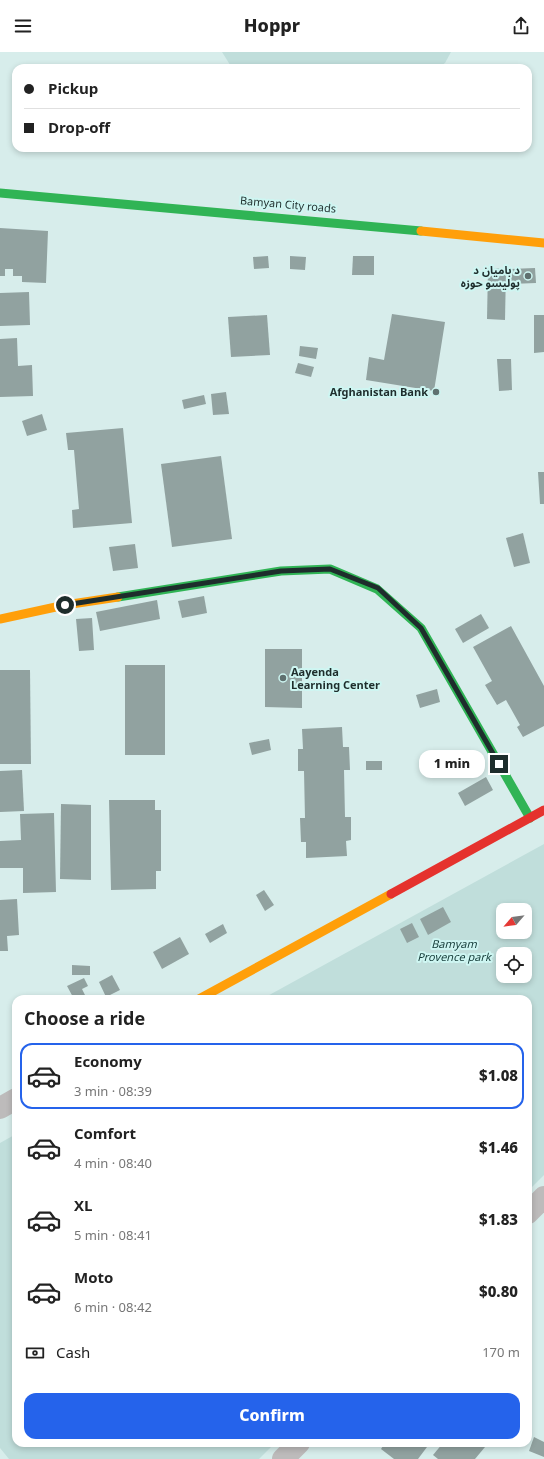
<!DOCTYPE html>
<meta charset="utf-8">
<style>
:root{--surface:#fff;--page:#f6f6f6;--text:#222;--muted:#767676;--line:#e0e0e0;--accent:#2563eb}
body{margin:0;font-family:Georgia,"Noto Sans Arabic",serif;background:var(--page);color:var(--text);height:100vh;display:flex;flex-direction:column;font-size:15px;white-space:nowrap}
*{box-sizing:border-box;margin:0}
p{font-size:13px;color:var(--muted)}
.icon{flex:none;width:22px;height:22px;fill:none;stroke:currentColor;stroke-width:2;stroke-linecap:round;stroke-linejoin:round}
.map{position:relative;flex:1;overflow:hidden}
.details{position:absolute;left:12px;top:943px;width:520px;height:452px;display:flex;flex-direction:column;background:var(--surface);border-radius:12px;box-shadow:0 2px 6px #0003}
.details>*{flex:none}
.guide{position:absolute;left:12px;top:12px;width:520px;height:88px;border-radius:12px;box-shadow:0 2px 6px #0003;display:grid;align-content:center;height:88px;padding:0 12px;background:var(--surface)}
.needle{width:26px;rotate:242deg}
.fabs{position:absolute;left:496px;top:851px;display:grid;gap:8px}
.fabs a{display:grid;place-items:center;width:36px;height:36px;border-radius:8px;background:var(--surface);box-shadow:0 2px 6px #0003;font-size:20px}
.end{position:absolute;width:18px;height:18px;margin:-9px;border:5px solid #1e2d2c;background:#fff;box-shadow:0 0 0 2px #fff}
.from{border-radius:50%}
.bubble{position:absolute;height:28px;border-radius:12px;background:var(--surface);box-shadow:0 2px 6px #0003;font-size:13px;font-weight:800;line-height:28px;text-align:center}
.guide b{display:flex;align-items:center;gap:14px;height:38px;font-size:15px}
.guide b+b{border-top:1px solid var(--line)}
.guide i{width:10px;height:10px;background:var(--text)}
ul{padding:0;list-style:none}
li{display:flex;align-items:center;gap:12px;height:66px;margin:0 8px 6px;padding:0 4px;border:2px solid transparent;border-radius:12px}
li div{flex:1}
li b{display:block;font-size:15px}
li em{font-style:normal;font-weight:800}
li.current{border-color:var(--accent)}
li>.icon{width:36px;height:36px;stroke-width:1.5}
h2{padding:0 12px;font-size:18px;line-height:48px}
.pay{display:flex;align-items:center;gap:10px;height:44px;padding:0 12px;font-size:15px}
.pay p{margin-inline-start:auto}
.action{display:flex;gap:8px;margin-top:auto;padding:8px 12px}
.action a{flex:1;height:46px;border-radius:12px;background:var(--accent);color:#fff;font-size:16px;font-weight:800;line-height:46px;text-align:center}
header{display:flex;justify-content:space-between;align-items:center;height:52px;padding:0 12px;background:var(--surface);font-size:18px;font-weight:800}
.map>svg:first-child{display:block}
</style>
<header><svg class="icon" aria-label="menu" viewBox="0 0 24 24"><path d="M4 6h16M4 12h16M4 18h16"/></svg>Hoppr<svg class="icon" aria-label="share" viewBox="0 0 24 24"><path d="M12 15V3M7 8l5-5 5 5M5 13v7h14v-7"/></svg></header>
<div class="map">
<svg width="544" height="1407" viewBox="0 0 544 1407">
<rect width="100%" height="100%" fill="#d7edeb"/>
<!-- green -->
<g fill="#c0dedb" fill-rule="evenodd">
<polygon points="222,0 451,0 445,11 438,16 232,16"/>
<path d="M544,792v331l-16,16v-192h-266zM503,858h22v22h-22zM503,902h22v22h-22z"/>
<polygon points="16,1082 16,1391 275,1391 259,1407 9,1407 0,1396 0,1091"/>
</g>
<!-- building -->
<g fill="#91a2a0">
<polygon points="0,176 48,179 46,231 22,230 22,224 13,224 13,217 5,217 5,224 0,224"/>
<polygon points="268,204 269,216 254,217 253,205"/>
<polygon points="290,204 306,205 305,218 290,217"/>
<polygon points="353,204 374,204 374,223 352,223"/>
<polygon points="488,216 506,217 505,268 487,267"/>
<polygon points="535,216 536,231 511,232 510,217"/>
<polygon points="29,240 30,273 0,274 0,241"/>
<polygon points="392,262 445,270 434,339 366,328 369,305 384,308"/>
<polygon points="267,263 270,303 231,305 228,265"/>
<polygon points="534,263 544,263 544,300 534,301"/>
<polygon points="17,286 18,314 32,313 33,344 0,345 0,287"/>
<polygon points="300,294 318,296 316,307 299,304"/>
<polygon points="497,307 511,307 512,338 499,339"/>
<polygon points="298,311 314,315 311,325 295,321"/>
<polygon points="226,340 229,362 213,363 211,342"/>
<polygon points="204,343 206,352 184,357 182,348"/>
<polygon points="42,362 47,378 27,384 22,369"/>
<polygon points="123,376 132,471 73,476 72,458 79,457 74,398 68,398 66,381"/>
<polygon points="221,404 232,487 172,495 161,412"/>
<polygon points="538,420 544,420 544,452 540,452"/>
<polygon points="523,481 530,511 514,515 506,486"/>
<polygon points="135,492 138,516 113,519 109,495"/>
<polygon points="204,544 207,561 182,566 178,549"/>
<polygon points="157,548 160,567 100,579 96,560"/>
<polygon points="481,562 489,576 463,591 455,577"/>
<polygon points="92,566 94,598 79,599 76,567"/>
<polygon points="511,574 544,634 544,674 523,685 517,675 520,673 506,648 497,653 485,633 492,629 473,595"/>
<polygon points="265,597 302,597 302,656 265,655"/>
<rect x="125" y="613" width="40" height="90"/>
<polygon points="0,618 30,618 31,712 0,712"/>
<polygon points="437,637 440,650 420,656 416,643"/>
<polygon points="342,675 343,695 349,695 350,718 344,718 345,765 351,765 351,788 346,789 347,804 306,806 306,790 301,790 300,766 305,766 304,719 298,719 298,697 303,697 302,677"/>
<polygon points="269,687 271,698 252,703 249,691"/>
<rect x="366" y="709" width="16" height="9"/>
<polygon points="22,718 24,759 0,760 0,719"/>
<polygon points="486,725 493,738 465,754 458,741"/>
<polygon points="109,748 155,748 155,758 161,758 161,819 156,819 156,837 111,838"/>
<polygon points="61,752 91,753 91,828 60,827"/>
<polygon points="54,761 56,840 23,841 23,816 0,816 0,789 21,788 20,762"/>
<polygon points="264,838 274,853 265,859 256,843"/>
<polygon points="17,847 19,883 7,884 8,899 0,899 0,848"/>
<polygon points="443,855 451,870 428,883 420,867"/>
<polygon points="412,871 419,885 407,891 400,877"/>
<polygon points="223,872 227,881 210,891 205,882"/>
<polygon points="180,885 189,902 162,917 153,900"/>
<polygon points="72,913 90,914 90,923 72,923"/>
<polygon points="112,923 120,938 106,945 99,930"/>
<polygon points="84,926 88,934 82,937 85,943 74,947 67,934"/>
<polygon points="528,988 532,1001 528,1008"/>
<polygon points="534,1385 544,1390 544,1405 529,1399"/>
<polygon points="385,1391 430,1391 418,1407 394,1407 381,1397"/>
<polygon points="443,1391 481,1391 485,1395 475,1407 438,1407 433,1403"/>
</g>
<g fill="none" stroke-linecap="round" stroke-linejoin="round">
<!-- street -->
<g stroke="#bdbbbb" stroke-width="22">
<polyline points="0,1056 16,1047"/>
<polyline points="528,1161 544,1145"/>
<polyline points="283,1407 299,1391"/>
</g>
<!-- fast -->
<g stroke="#30b455" stroke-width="9">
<polyline points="0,141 421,179"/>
<polyline points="118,545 281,519 330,517 377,537 421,576 530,766"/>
</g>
<!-- slow -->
<g stroke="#ff9f0a" stroke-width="9">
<polyline points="421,179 544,191"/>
<polyline points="0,567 65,553 118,545"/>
<polyline points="199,947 391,842"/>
</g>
<!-- jam -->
<polyline stroke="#e5322d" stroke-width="9" points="391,842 544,758"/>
</g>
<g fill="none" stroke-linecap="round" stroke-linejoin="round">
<!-- route -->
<polyline stroke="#1e2d2c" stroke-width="5" points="65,553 281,519 330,517 378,536 421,576 499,712"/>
</g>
<!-- markers -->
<g fill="#5f706f" stroke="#cef6f2" stroke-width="1.5">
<circle cx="528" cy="224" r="4"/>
<circle cx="436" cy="340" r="4"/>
<circle cx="283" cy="626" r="4"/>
</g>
<g text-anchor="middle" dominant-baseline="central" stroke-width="4" stroke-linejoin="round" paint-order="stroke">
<!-- street labels -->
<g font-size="11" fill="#1e2d2c" stroke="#cef6f2">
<text transform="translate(288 153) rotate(5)">Bamyan City roads</text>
</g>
<!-- poi labels -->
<g font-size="11" font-weight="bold" fill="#1e2d2c" stroke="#cef6f2" text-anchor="end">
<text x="520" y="218">د بامیان د<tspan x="520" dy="13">پولیسو حوزه</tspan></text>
<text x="428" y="340">Afghanistan Bank</text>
<text x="291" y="620" text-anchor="start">Aayenda<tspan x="291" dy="13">Learning Center</tspan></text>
</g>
<!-- park labels -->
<g font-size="11" font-style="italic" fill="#143b38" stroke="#cef6f2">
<text x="454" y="892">Bamyam<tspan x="454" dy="13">Provence park</tspan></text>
</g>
</g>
</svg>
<div class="fabs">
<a><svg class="needle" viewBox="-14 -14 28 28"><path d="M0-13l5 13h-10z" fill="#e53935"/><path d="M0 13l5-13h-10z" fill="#767676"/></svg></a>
<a><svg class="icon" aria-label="locate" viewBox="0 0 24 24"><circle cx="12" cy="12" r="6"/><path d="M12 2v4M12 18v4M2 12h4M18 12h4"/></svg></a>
</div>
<i class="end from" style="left:65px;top:553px"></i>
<i class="end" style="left:499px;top:712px"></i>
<div class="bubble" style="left:419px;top:698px;width:66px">1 min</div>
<div class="guide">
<b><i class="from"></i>Pickup</b>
<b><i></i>Drop-off</b>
</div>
<section class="details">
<h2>Choose a ride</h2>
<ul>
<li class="current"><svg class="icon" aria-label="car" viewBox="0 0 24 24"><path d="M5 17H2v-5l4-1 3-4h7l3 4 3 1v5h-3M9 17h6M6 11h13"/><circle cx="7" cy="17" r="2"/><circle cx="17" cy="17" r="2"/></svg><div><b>Economy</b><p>3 min · 08:39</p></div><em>$1.08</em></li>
<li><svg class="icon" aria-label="car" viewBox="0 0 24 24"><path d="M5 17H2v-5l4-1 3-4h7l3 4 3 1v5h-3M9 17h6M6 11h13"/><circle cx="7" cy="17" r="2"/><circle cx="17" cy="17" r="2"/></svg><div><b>Comfort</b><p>4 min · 08:40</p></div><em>$1.46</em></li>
<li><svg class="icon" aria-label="car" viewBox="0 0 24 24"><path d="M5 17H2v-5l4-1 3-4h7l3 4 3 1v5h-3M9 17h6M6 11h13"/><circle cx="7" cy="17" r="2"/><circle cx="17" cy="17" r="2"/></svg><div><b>XL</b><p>5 min · 08:41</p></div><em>$1.83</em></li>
<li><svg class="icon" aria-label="car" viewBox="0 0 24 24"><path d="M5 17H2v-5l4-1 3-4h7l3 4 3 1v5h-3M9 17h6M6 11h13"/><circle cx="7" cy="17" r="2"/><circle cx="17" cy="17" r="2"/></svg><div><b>Moto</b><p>6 min · 08:42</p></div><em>$0.80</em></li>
</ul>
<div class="pay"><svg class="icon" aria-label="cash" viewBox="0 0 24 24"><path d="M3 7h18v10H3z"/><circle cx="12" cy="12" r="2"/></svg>Cash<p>170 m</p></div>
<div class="action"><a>Confirm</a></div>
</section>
</div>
